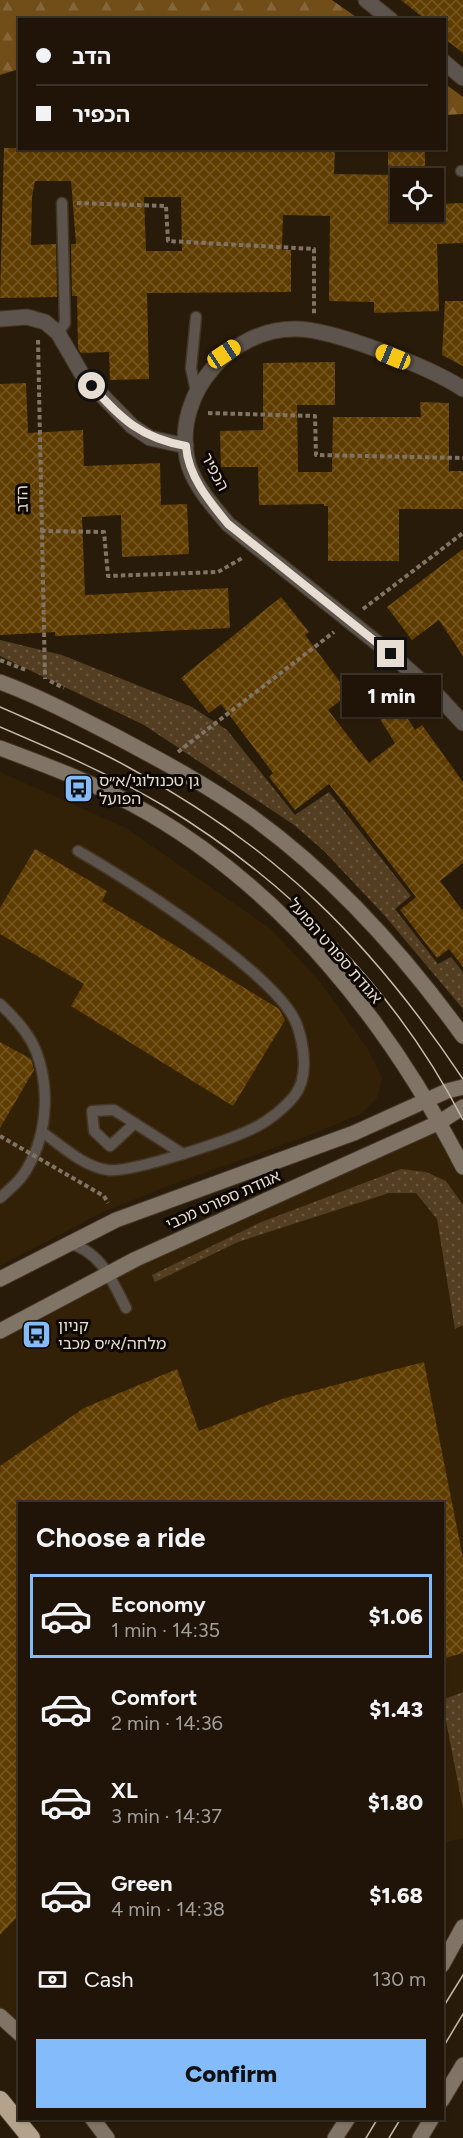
<!DOCTYPE html>
<meta charset="utf-8">
<style>
:root{--surface:#1f1407;--page:#2c2115;--text:#f1f3f6;--muted:#a19e9b;--line:#3c3328;--accent:#84bcfb}
body{margin:0;font-family:Figtree,"Noto Sans Hebrew",sans-serif;background:var(--page);color:var(--text);height:100vh;display:flex;flex-direction:column;font-size:22px;white-space:nowrap}
*{box-sizing:border-box;margin:0}
p{font-size:20px;color:var(--muted)}
.icon{flex:none;width:33px;height:33px;fill:none;stroke:currentColor;stroke-width:2;stroke-linecap:round;stroke-linejoin:round}
.map{position:relative;flex:1;overflow:hidden}
.drawer{position:absolute;left:18px;top:1502px;width:426px;height:618px;display:flex;flex-direction:column;background:var(--surface);border-radius:0px;box-shadow:0 2px 4px #0004,0 0 0 2px var(--line)}
.drawer>*{flex:none}
.guide{position:absolute;left:18px;top:18px;width:428px;height:132px;border-radius:0px;box-shadow:0 2px 4px #0004,0 0 0 2px var(--line);display:grid;align-content:center;height:132px;padding:0 18px;background:var(--surface)}
.buttons{position:absolute;left:390px;top:168px;display:grid;gap:12px}
.buttons a{display:grid;place-items:center;width:54px;height:54px;border-radius:0px;background:var(--surface);box-shadow:0 2px 4px #0004,0 0 0 2px var(--line);font-size:30px}
.end{position:absolute;width:27px;height:27px;margin:-14px;border:8px solid #e7ddd2;background:#111;box-shadow:0 0 0 3px #111}
.from{border-radius:50%}
.bubble{position:absolute;height:42px;border-radius:0px;background:var(--surface);box-shadow:0 2px 4px #0004,0 0 0 2px var(--line);font-size:20px;font-weight:800;line-height:42px;text-align:center}
.car{position:absolute;width:18px;height:36px;margin:-18px -9px;border-radius:8px;box-shadow:0 0 4px 2px #0007;background:linear-gradient(#f5c518 24%,#345 0 40%,#f5c518 0 76%,#345 0 86%,#f5c518 0)}
.guide b{display:flex;align-items:center;gap:21px;height:57px;font-size:22px}
.guide b+b{border-top:2px solid var(--line)}
.guide i{width:15px;height:15px;background:var(--text)}
ul{padding:0;list-style:none}
li{display:flex;align-items:center;gap:18px;height:84px;margin:0 12px 9px;padding:0 6px;border:3px solid transparent;border-radius:0px}
li div{flex:1}
li b{display:block;font-size:22px}
li em{font-style:normal;font-weight:800}
li.on{border-color:var(--accent)}
li>.icon{width:54px;height:54px;stroke-width:1.5}
h2{padding:0 18px;font-size:27px;line-height:72px}
.pay{display:flex;align-items:center;gap:15px;height:66px;padding:0 18px;font-size:22px}
.pay p{margin-inline-start:auto}
.button{display:flex;gap:12px;margin-top:auto;padding:12px 18px}
.button a{flex:1;height:69px;border-radius:0px;background:var(--accent);color:#111;font-size:24px;font-weight:800;line-height:69px;text-align:center}
.map>svg:first-child{display:block}
</style>
<div class="map">
<svg width="463" height="2138" viewBox="0 0 463 2138">
<defs>
<pattern id="forest-firs" width="22" height="20" patternUnits="userSpaceOnUse" patternTransform="scale(1.5)"><rect width="22" height="20" fill="#714d17"/><path d="M5 1l3.5 6h-7zM16 11l3.5 6h-7z" fill="#856638"/></pattern>
<pattern id="park-dots" width="8" height="8" patternUnits="userSpaceOnUse" patternTransform="scale(1.5)"><rect width="8" height="8" fill="#543e22"/><path d="M2 2h.1M6 6h.1" fill="none" stroke="#6d5941" stroke-width="1.8" stroke-linecap="round"/></pattern>
<pattern id="building-cross-hatch" width="8" height="8" patternUnits="userSpaceOnUse" patternTransform="scale(1.5)"><rect width="8" height="8" fill="#5f3c00"/><path d="M0 0l8 8M0 8l8-8" fill="none" stroke="#765824"/></pattern>
</defs>
<rect width="100%" height="100%" fill="#291b09"/>
<!-- built -->
<g fill="#332107">
<polygon points="0,772 126,828 272,930 321,983 368,1049 382,1078 377,1098 361,1114 310,1135 168,1186 101,1213 0,1266"/>
<polygon points="440,1122 463,1169 463,1838 443,1843 442,1503 20,1503 19,2034 0,2016 0,1331"/>
</g>
<!-- forest -->
<g fill="url(#forest-firs)">
<polygon points="0,0 332,0 359,19 20,20 19,69 0,75"/>
<polygon points="444,83 463,97 463,114 444,115"/>
</g>
<!-- park -->
<g fill="url(#park-dots)">
<polygon points="0,640 62,655 192,707 227,730 295,815 329,792 411,896 395,909 438,964 451,957 463,972 463,1009 385,916 324,851 294,825 144,725 0,656"/>
<polygon points="401,1169 426,1172 446,1181 463,1205 463,1325 455,1329 437,1219 416,1193 389,1193 238,1242 155,1282 152,1275 259,1223"/>
<polygon points="463,1692 463,1809 442,1700"/>
</g>
<!-- building -->
<g fill="url(#building-cross-hatch)" fill-rule="evenodd">
<polygon points="401,0 463,0 463,53 444,38 444,20 426,20"/>
<path d="M4,148l331,1 -1,25 66,1v37h34v-8l29,-1v40l-26,1 2,67 -65,2v-11l-45,-1 1,-85 -47,-1 -1,35h9v42l-144,1 2,86 -39,1 -1,-28 -28,1 -3,-4 -1,-53h-5l-1,-52h5l-5,-63h-36l-3,16 -1,48 25,-1 1,53 -57,1zM144,197h37l1,54h-36z"/>
<rect x="388" y="148" width="37" height="26"/>
<polygon points="445,301 463,301 463,366 442,355"/>
<polygon points="335,362 335,405 297,405 298,472 332,472 333,417 421,417 420,402 449,403 449,471 463,471 463,509 399,509 399,561 328,561 328,506 324,506 324,504 259,505 258,467 221,467 220,431 263,430 263,363"/>
<polygon points="26,383 28,433 83,430 84,466 160,463 161,505 187,504 189,554 122,557 121,515 82,517 85,595 228,588 230,628 55,636 55,632 0,635 0,384"/>
<polygon points="463,549 463,656 439,620 412,640 387,607"/>
<polygon points="281,597 309,632 305,635 349,694 328,710 369,763 395,743 368,700 387,687 415,730 422,725 463,782 463,863 440,881 463,911 463,967 449,949 437,958 400,910 416,897 329,784 295,810 269,777 273,773 221,704 209,713 181,678"/>
<polygon points="35,849 107,891 102,901 279,1009 285,1020 233,1106 71,1006 84,984 0,934 0,908"/>
<polygon points="0,1042 31,1059 34,1070 0,1128"/>
<polygon points="424,1362 463,1558 463,1653 442,1659 442,1503 20,1503 20,1914 0,1935 0,1466 84,1408 177,1369 199,1431 285,1398"/>
</g>
<g fill="none" stroke-linecap="round" stroke-linejoin="round">
<defs>
<g id="lane">
<polyline points="461,171 463,171"/>
<polyline points="196,317 191,368 196,392"/>
<polyline points="58,333 65,323 62,203"/>
<path d="M0,1004c14,13 29,29 36,47 15,39 11,89 -13,124 -6,9 -16,16 -23,23"/>
<polyline points="135,1123 110,1146 94,1131 92,1111 114,1110 183,1154"/>
<path d="M42,1132c20,14 42,35 66,38 24,3 121,-30 144,-41 15,-7 33,-21 43,-34 14,-18 9,-50 2,-70 -18,-50 -171,-147 -219,-174"/>
<path d="M67,1243c33,7 45,37 59,65"/>
</g>
<g id="street">
<polyline points="366,0 391,20"/>
<polyline points="444,62 463,78"/>
<polyline points="0,319 27,317 45,322 58,333 83,376 132,426 150,438 186,446"/>
<path d="M463,389c-31,-21 -130,-60 -167,-60 -65,-1 -122,64 -109,129 4,24 26,48 41,66l163,130 47,42 25,27"/>
</g>
<g id="secondary">
<path d="M0,682c40,15 78,35 115,54 47,25 94,50 137,81 83,60 151,136 211,219"/>
<path d="M0,748c51,19 102,38 150,66 138,81 241,212 313,353"/>
<polyline points="0,1279 116,1220 354,1133 447,1091 463,1087"/>
<polyline points="0,1331 136,1259 440,1122 463,1107"/>
<polyline points="442,1965 463,1927"/>
<polyline points="0,2016 20,2034"/>
<polyline points="442,2100 463,2065"/>
<polyline points="92,2118 107,2138"/>
<polyline points="335,2138 348,2118"/>
<polyline points="420,2138 432,2118"/>
</g>
<polyline id="highway" points="0,2100 31,2138"/>
</defs>
<!-- lane casing -->
<use href="#lane" stroke="#443625" stroke-width="13"/>
<!-- street casing -->
<use href="#street" stroke="#443625" stroke-width="17"/>
<!-- secondary casing -->
<use href="#secondary" stroke="#443625" stroke-width="17"/>
<!-- highway casing -->
<use href="#highway" stroke="#443625" stroke-width="20"/>
<!-- path -->
<g stroke="#807466" stroke-width="4" stroke-dasharray="4.5 3" stroke-linecap="butt">
<polyline points="77,203 166,206 168,241 314,249 314,315"/>
<polyline points="38,340 45,679"/>
<polyline points="208,413 315,416 316,455 463,458"/>
<polyline points="41,531 104,532 108,576 218,572 244,557"/>
<polyline points="363,609 463,533"/>
<polyline points="0,660 26,670"/>
<polyline points="50,681 64,688"/>
<polyline points="178,752 334,632"/>
<polyline points="104,1196 108,1203"/>
</g>
<!-- lane -->
<use href="#lane" stroke="#5d554d" stroke-width="10"/>
<!-- street -->
<use href="#street" stroke="#5d554d" stroke-width="15"/>
<!-- secondary -->
<use href="#secondary" stroke="#807467" stroke-width="15"/>
<!-- highway -->
<use href="#highway" stroke="#b4a28c" stroke-width="18"/>
<!-- tram -->
<g stroke="#c3b9ac" stroke-width="1.5">
<path d="M0,707c43,19 87,37 128,60 149,81 241,172 335,312"/>
<path d="M0,727c56,24 112,48 164,79 125,76 232,183 299,314"/>
<polyline points="442,2009 463,1975"/>
<polyline points="442,2049 463,2014"/>
<polyline points="366,2138 378,2118"/>
<polyline points="389,2138 401,2118"/>
</g>
<!-- path-bridge -->
<polyline stroke="#807466" stroke-width="4" stroke-dasharray="4.5 3" stroke-linecap="butt" points="0,1136 104,1196"/>
</g>
<g fill="none" stroke-linecap="round" stroke-linejoin="round">
<!-- route -->
<path stroke="#e7ddd2" stroke-width="8" d="M92,386c29,33 49,52 94,60 2,30 23,55 42,78l163,130"/>
</g>
<!-- icons -->
<defs>
<symbol id="bus-square" viewBox="-11 -11 22 22"><rect x="-9" y="-9" width="18" height="18" rx="4" fill="#84bcfb" stroke="#0d0702"/><path d="M-5-6H5V4H4V6H2V4H-2V6H-4V4H-5ZM-3.5-4V0h7V-4ZM-3.5 1.2v1.5H-2V1.2ZM2 1.2v1.5H3.5V1.2Z" fill="#111"/></symbol>
</defs>
<g fill-rule="evenodd">
<use href="#bus-square" x="62" y="772" width="33" height="33"/>
<use href="#bus-square" x="20" y="1318" width="33" height="33"/>
</g>
<g text-anchor="middle" dominant-baseline="central" stroke-width="6" stroke-linejoin="round" paint-order="stroke">
<!-- street labels -->
<g font-size="16" fill="#e7ddd2" stroke="#0d0702">
<text transform="translate(215 472) rotate(62)">הכפיר</text>
<text transform="translate(22 499) rotate(-91)">הדב</text>
<text transform="translate(335 951) rotate(49)">אגודת ספורט הפועל</text>
<text transform="translate(223 1200) rotate(-24)">אגודת ספורט מכבי</text>
</g>
<!-- poi labels -->
<g font-size="16" fill="#e7ddd2" stroke="#0d0702" text-anchor="start">
<text x="99" y="780">גן טכנולוגי/א״ס<tspan x="99" dy="18">הפועל</tspan></text>
<text x="58" y="1325">קניון<tspan x="58" dy="18">מלחה/א״ס מכבי</tspan></text>
</g>
</g>
</svg>
<div class="buttons">
<a><svg class="icon" aria-label="locate" viewBox="0 0 24 24"><circle cx="12" cy="12" r="6"/><path d="M12 2v4M12 18v4M2 12h4M18 12h4"/></svg></a>
</div>
<i class="end from" style="left:92px;top:386px"></i>
<i class="end" style="left:391px;top:654px"></i>
<div class="bubble" style="left:342px;top:675px;width:99px">1 min</div>
<i class="car" style="left:224px;top:354px;rotate:56deg"></i>
<i class="car" style="left:393px;top:357px;rotate:292deg"></i>
<div class="guide">
<b><i class="from"></i>הדב</b>
<b><i></i>הכפיר</b>
</div>
<section class="drawer">
<h2>Choose a ride</h2>
<ul>
<li class="on"><svg class="icon" aria-label="car" viewBox="0 0 24 24"><path d="M5 17H2v-5l4-1 3-4h7l3 4 3 1v5h-3M9 17h6M6 11h13"/><circle cx="7" cy="17" r="2"/><circle cx="17" cy="17" r="2"/></svg><div><b>Economy</b><p>1 min · 14:35</p></div><em>$1.06</em></li>
<li><svg class="icon" aria-label="car" viewBox="0 0 24 24"><path d="M5 17H2v-5l4-1 3-4h7l3 4 3 1v5h-3M9 17h6M6 11h13"/><circle cx="7" cy="17" r="2"/><circle cx="17" cy="17" r="2"/></svg><div><b>Comfort</b><p>2 min · 14:36</p></div><em>$1.43</em></li>
<li><svg class="icon" aria-label="car" viewBox="0 0 24 24"><path d="M5 17H2v-5l4-1 3-4h7l3 4 3 1v5h-3M9 17h6M6 11h13"/><circle cx="7" cy="17" r="2"/><circle cx="17" cy="17" r="2"/></svg><div><b>XL</b><p>3 min · 14:37</p></div><em>$1.80</em></li>
<li><svg class="icon" aria-label="car" viewBox="0 0 24 24"><path d="M5 17H2v-5l4-1 3-4h7l3 4 3 1v5h-3M9 17h6M6 11h13"/><circle cx="7" cy="17" r="2"/><circle cx="17" cy="17" r="2"/></svg><div><b>Green</b><p>4 min · 14:38</p></div><em>$1.68</em></li>
</ul>
<div class="pay"><svg class="icon" aria-label="cash" viewBox="0 0 24 24"><path d="M3 7h18v10H3z"/><circle cx="12" cy="12" r="2"/></svg>Cash<p>130 m</p></div>
<div class="button"><a>Confirm</a></div>
</section>
</div>
